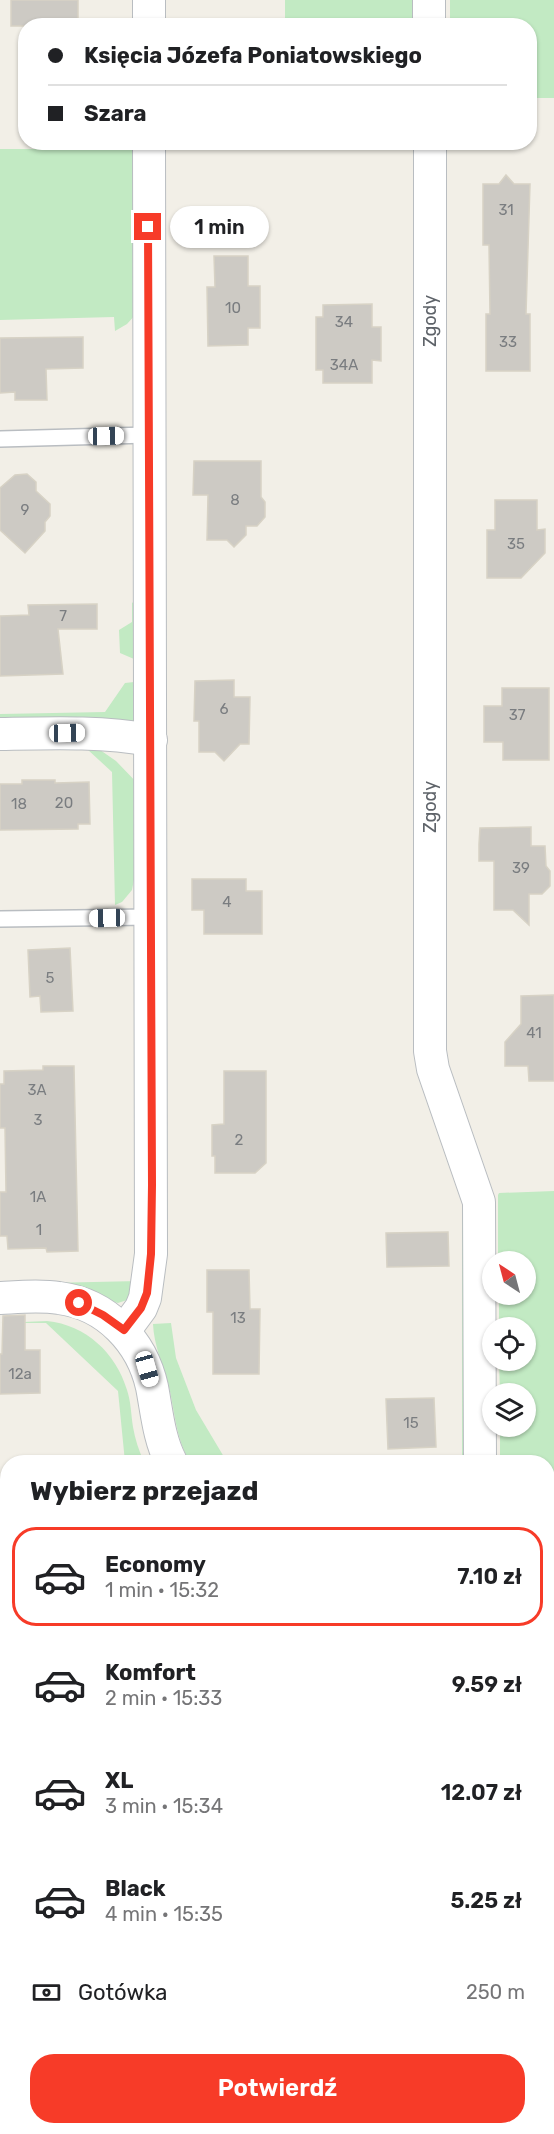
<!DOCTYPE html>
<html lang="pl">
<meta charset="utf-8">
<style>
:root{--surface:#fff;--page:#f6f6f6;--text:#202124;--muted:#757577;--line:#e0e0e0;--accent:#f73b28}
body{margin:0;font-family:Rubik,sans-serif;background:var(--page);color:var(--text);height:100vh;display:flex;flex-direction:column;font-size:22px;white-space:nowrap}
*{box-sizing:border-box;margin:0}
p{font-size:20px;color:var(--muted)}
.icon{flex:none;width:33px;height:33px;fill:none;stroke:currentColor;stroke-width:2;stroke-linecap:round;stroke-linejoin:round}
.map{position:relative;flex:1;overflow:hidden}
.sheet{position:absolute;left:0px;top:1455px;width:555px;height:680px;display:flex;flex-direction:column;background:var(--surface);border-radius:24px 24px 0 0;box-shadow:0 2px 4px #0004}
.sheet>*{flex:none}
.top-card{position:absolute;left:18px;top:18px;width:519px;height:132px;border-radius:24px;box-shadow:0 2px 4px #0004;display:grid;align-content:center;height:132px;padding:0 30px;background:var(--surface)}
.needle{width:39px;rotate:324deg}
.controls{position:absolute;left:482px;top:1251px;display:grid;gap:12px}
.controls a{display:grid;place-items:center;width:54px;height:54px;border-radius:50%;background:var(--surface);box-shadow:0 2px 4px #0004;font-size:30px}
.end{position:absolute;width:27px;height:27px;margin:-14px;border:8px solid #f73b28;background:#fff;box-shadow:0 0 0 3px #fff}
.from{border-radius:50%}
.bubble{position:absolute;height:42px;border-radius:21px;background:var(--surface);box-shadow:0 2px 4px #0004;font-size:20px;font-weight:600;line-height:42px;text-align:center}
.car{position:absolute;width:18px;height:36px;margin:-18px -9px;border-radius:8px;box-shadow:0 0 4px 2px #0007;background:linear-gradient(#fff 24%,#345 0 40%,#fff 0 76%,#345 0 86%,#fff 0)}
.top-card b{display:flex;align-items:center;gap:21px;height:57px;font-size:22px}
.top-card b+b{border-top:2px solid var(--line)}
.top-card i{width:15px;height:15px;background:var(--text)}
ul{padding:0;list-style:none}
li{display:flex;align-items:center;gap:18px;height:99px;margin:0 12px 9px;padding:0 18px;border:3px solid transparent;border-radius:24px}
li div{flex:1}
li b{display:block;font-size:22px}
li em{font-style:normal;font-weight:600}
li.active{border-color:var(--accent)}
li>.icon{width:54px;height:54px;stroke-width:1.5}
h2{padding:0 30px;font-size:27px;line-height:72px}
.pay{display:flex;align-items:center;gap:15px;height:66px;padding:0 30px;font-size:22px}
.pay p{margin-inline-start:auto}
.action{display:flex;gap:12px;margin-top:auto;padding:12px 30px}
.action a{flex:1;height:69px;border-radius:24px;background:var(--accent);color:#fff;font-size:24px;font-weight:600;line-height:69px;text-align:center}
.map>svg:first-child{display:block}
</style>
<div class="map">
<svg width="554" height="2134" viewBox="0 0 554 2134">
<rect width="100%" height="100%" fill="#f2efe7"/>
<!-- green -->
<g fill="#c2eac3">
<rect x="285" y="0" width="128" height="25"/>
<polygon points="450,0 554,0 554,98 530,98 530,26 450,25"/>
<polygon points="114,143 132,143 132,150 137,153 136,314 127,324 115,331 114,317 0,320 0,149 114,149"/>
<polygon points="137,599 140,722 0,727 0,714 105,712 125,683 134,682 134,659 120,653 119,630 132,622 132,603"/>
<polygon points="90,743 116,761 141,787 137,864 132,890 122,902 115,905 112,772 87,749"/>
<polygon points="554,1191 554,1490 548,1490 548,1462 500,1462 500,1427 525,1426 525,1394 500,1393 499,1361 525,1360 525,1328 499,1327 499,1295 525,1294 525,1262 498,1261 498,1195 499,1193"/>
<polygon points="462,1200 465,1201 467,1462 462,1462"/>
<polygon points="139,1281 127,1300 118,1303 48,1283"/>
<path d="M47,1321c39,4 69,32 80,69 4,12 4,24 6,37 2,12 6,24 11,35h-19l-7,-71 -72,-68h-46z"/>
<path d="M171,1323l5,35 20,52 31,52h-37c-15,-25 -15,-52 -22,-79 -6,-20 -14,-38 -15,-59z"/>
<polygon points="0,1702 8,1702 7,1874 0,1874"/>
</g>
<!-- building -->
<g fill="#cdcac4" stroke="#d7d2c5" stroke-width="1.5">
<rect x="11" y="0" width="67" height="26"/>
<polygon points="506,175 514,184 530,184 526,314 530,314 530,371 486,371 486,314 490,314 489,245 483,245 483,184 499,184"/>
<polygon points="214,256 248,256 248,286 260,286 260,328 248,328 248,345 208,346 207,287 215,287"/>
<polygon points="372,304 372,327 381,327 381,361 372,360 372,383 323,383 323,370 316,370 316,317 323,317 323,305"/>
<polygon points="83,337 83,368 46,369 47,400 15,400 15,392 0,393 0,338"/>
<polygon points="194,461 261,461 261,497 265,502 265,517 257,526 246,526 246,535 234,547 227,540 207,540 208,495 193,495"/>
<polygon points="27,474 36,482 36,491 50,504 50,516 45,522 45,531 25,553 0,530 0,488 15,475"/>
<polygon points="495,500 537,500 537,530 545,529 545,553 521,578 487,578 487,530 495,530"/>
<polygon points="97,604 97,629 58,629 63,674 0,676 0,616 29,615 28,605"/>
<polygon points="234,680 234,697 250,697 249,744 240,744 224,761 215,752 199,752 199,721 194,721 195,681"/>
<polygon points="502,688 549,688 549,760 503,760 503,742 484,742 484,706 502,706"/>
<polygon points="22,780 55,780 55,783 89,782 90,824 78,824 78,829 0,830 0,784 22,784"/>
<polygon points="531,827 531,846 545,846 546,866 550,871 550,886 542,894 529,894 529,925 513,910 494,910 494,861 479,861 479,844 480,828"/>
<polygon points="192,879 246,879 246,891 262,891 262,934 204,934 204,910 192,910"/>
<polygon points="70,948 73,1011 41,1012 40,996 30,997 28,950"/>
<polygon points="554,995 554,1081 529,1081 528,1066 505,1066 505,1042 521,1024 521,996"/>
<polygon points="43,1066 74,1066 78,1251 47,1252 46,1248 8,1249 7,1236 0,1236 0,1192 6,1192 5,1128 0,1128 0,1084 4,1084 4,1071 43,1070"/>
<polygon points="224,1071 266,1071 266,1163 255,1173 215,1173 215,1156 212,1156 212,1125 224,1124"/>
<polygon points="448,1232 449,1266 387,1267 386,1233"/>
<polygon points="207,1270 249,1270 250,1309 260,1309 259,1374 213,1374 213,1312 207,1312"/>
<polygon points="25,1315 25,1350 40,1350 40,1393 0,1394 0,1354 2,1354 3,1316"/>
<polygon points="434,1398 436,1447 388,1449 386,1399"/>
</g>
<g fill="none" stroke-linecap="round" stroke-linejoin="round">
<defs>
<g id="service">
<polyline points="0,439 148,435"/>
<polyline points="0,919 150,917"/>
<polyline points="0,1886 8,1886"/>
</g>
<g id="minor">
<polyline points="429,0 429,26"/>
<polyline points="149,26 149,0"/>
<polyline points="430,142 430,1051 433,1069 479,1202 480,1462"/>
<path d="M0,734c51,-1 101,-3 151,6"/>
<path d="M0,1298c20,-1 40,-3 59,0 48,6 83,44 93,89 5,26 7,52 19,75"/>
<polyline points="124,1331 141,1308 145,1298 151,1254 149,142"/>
<polyline points="548,1514 554,1515"/>
<polyline points="0,1540 8,1540"/>
</g>
</defs>
<!-- service casing -->
<use href="#service" stroke="#b9bdc1" stroke-width="18"/>
<!-- minor casing -->
<use href="#minor" stroke="#b9bdc1" stroke-width="34"/>
<!-- service -->
<use href="#service" stroke="#fff" stroke-width="15"/>
<!-- minor -->
<use href="#minor" stroke="#fff" stroke-width="32"/>
</g>
<g fill="none" stroke-linecap="round" stroke-linejoin="round">
<!-- route -->
<polyline stroke="#f73b28" stroke-width="8" points="79,1303 103,1315 124,1330 141,1308 147,1293 151,1254 152,1185 148,227"/>
</g>
<g text-anchor="middle" dominant-baseline="central" stroke-width="4.5" stroke-linejoin="round" paint-order="stroke">
<!-- number labels -->
<g font-size="15" fill="#7a7d80">
<text x="506" y="210">31</text>
<text x="233" y="308">10</text>
<text x="344" y="322">34</text>
<text x="508" y="342">33</text>
<text x="344" y="365">34A</text>
<text x="235" y="500">8</text>
<text x="25" y="510">9</text>
<text x="516" y="544">35</text>
<text x="63" y="616">7</text>
<text x="224" y="709">6</text>
<text x="517" y="715">37</text>
<text x="64" y="803">20</text>
<text x="19" y="804">18</text>
<text x="521" y="868">39</text>
<text x="227" y="902">4</text>
<text x="50" y="978">5</text>
<text x="534" y="1033">41</text>
<text x="37" y="1090">3A</text>
<text x="38" y="1120">3</text>
<text x="239" y="1140">2</text>
<text x="38" y="1197">1A</text>
<text x="39" y="1230">1</text>
<text x="238" y="1318">13</text>
<text x="20" y="1374">12a</text>
<text x="411" y="1423">15</text>
</g>
<!-- street labels -->
<g font-size="18" fill="#5e6369" stroke="#fff">
<text transform="translate(430 321) rotate(-90)">Zgody</text>
<text transform="translate(430 807) rotate(-90)">Zgody</text>
</g>
</g>
</svg>
<div class="controls">
<a><svg class="needle" viewBox="-14 -14 28 28"><path d="M0-13l5 13h-10z" fill="#e53935"/><path d="M0 13l5-13h-10z" fill="#757577"/></svg></a>
<a><svg class="icon" aria-label="locate" viewBox="0 0 24 24"><circle cx="12" cy="12" r="6"/><path d="M12 2v4M12 18v4M2 12h4M18 12h4"/></svg></a>
<a><svg class="icon" aria-label="layers" viewBox="0 0 24 24"><path d="M12 4l9 5-9 5-9-5zM3 14l9 5 9-5"/></svg></a>
</div>
<i class="end from" style="left:79px;top:1303px"></i>
<i class="end" style="left:148px;top:227px"></i>
<div class="bubble" style="left:170px;top:206px;width:99px">1 min</div>
<i class="car" style="left:106px;top:436px;rotate:89deg"></i>
<i class="car" style="left:67px;top:733px;rotate:89deg"></i>
<i class="car" style="left:107px;top:918px;rotate:269deg"></i>
<i class="car" style="left:147px;top:1369px;rotate:164deg"></i>
<div class="top-card">
<b><i class="from"></i>Księcia Józefa Poniatowskiego</b>
<b><i></i>Szara</b>
</div>
<section class="sheet">
<h2>Wybierz przejazd</h2>
<ul>
<li class="active"><svg class="icon" aria-label="car" viewBox="0 0 24 24"><path d="M5 17H2v-5l4-1 3-4h7l3 4 3 1v5h-3M9 17h6M6 11h13"/><circle cx="7" cy="17" r="2"/><circle cx="17" cy="17" r="2"/></svg><div><b>Economy</b><p>1 min · 15:32</p></div><em>7.10 zł</em></li>
<li><svg class="icon" aria-label="car" viewBox="0 0 24 24"><path d="M5 17H2v-5l4-1 3-4h7l3 4 3 1v5h-3M9 17h6M6 11h13"/><circle cx="7" cy="17" r="2"/><circle cx="17" cy="17" r="2"/></svg><div><b>Komfort</b><p>2 min · 15:33</p></div><em>9.59 zł</em></li>
<li><svg class="icon" aria-label="car" viewBox="0 0 24 24"><path d="M5 17H2v-5l4-1 3-4h7l3 4 3 1v5h-3M9 17h6M6 11h13"/><circle cx="7" cy="17" r="2"/><circle cx="17" cy="17" r="2"/></svg><div><b>XL</b><p>3 min · 15:34</p></div><em>12.07 zł</em></li>
<li><svg class="icon" aria-label="car" viewBox="0 0 24 24"><path d="M5 17H2v-5l4-1 3-4h7l3 4 3 1v5h-3M9 17h6M6 11h13"/><circle cx="7" cy="17" r="2"/><circle cx="17" cy="17" r="2"/></svg><div><b>Black</b><p>4 min · 15:35</p></div><em>5.25 zł</em></li>
</ul>
<div class="pay"><svg class="icon" aria-label="cash" viewBox="0 0 24 24"><path d="M3 7h18v10H3z"/><circle cx="12" cy="12" r="2"/></svg>Gotówka<p>250 m</p></div>
<div class="action"><a>Potwierdź</a></div>
</section>
</div>
